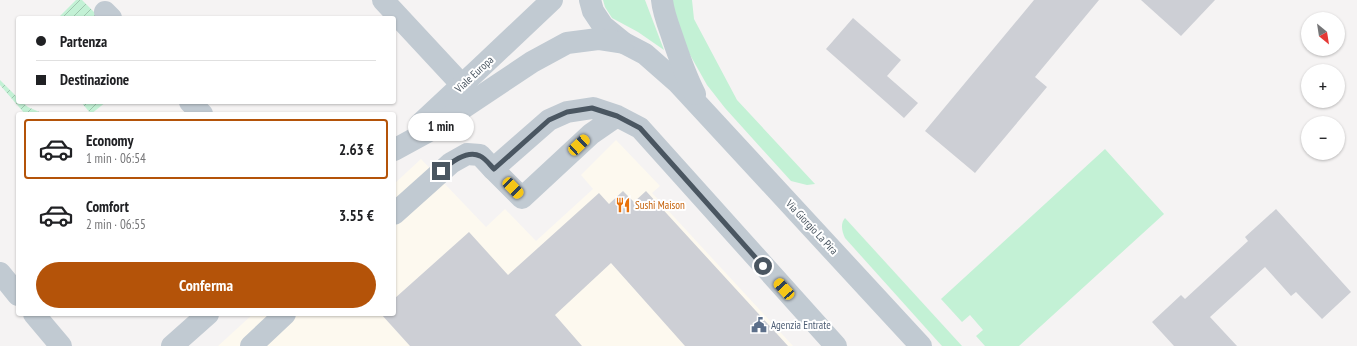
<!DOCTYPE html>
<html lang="it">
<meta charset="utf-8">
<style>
:root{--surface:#fff;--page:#f6f6f6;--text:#202124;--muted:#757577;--line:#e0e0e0;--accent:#b45309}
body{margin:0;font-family:"PT Sans Narrow",sans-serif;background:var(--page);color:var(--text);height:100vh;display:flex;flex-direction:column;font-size:15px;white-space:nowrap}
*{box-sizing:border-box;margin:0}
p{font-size:13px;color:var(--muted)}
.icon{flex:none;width:22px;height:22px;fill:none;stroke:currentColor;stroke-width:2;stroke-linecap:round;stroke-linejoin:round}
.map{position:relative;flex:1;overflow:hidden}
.side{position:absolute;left:16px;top:112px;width:380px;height:204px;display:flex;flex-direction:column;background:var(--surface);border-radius:4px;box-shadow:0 1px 3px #0004}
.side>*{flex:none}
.top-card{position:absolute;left:16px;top:16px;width:380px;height:88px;border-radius:4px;box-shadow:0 1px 3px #0004;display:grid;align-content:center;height:88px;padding:0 20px;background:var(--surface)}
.needle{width:26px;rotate:150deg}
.controls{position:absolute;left:1301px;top:12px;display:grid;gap:8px}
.controls a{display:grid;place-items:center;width:44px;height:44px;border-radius:50%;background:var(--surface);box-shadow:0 1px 3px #0004;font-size:20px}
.end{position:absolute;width:18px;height:18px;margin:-9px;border:5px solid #4a5661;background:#fff;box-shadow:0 0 0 2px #fff}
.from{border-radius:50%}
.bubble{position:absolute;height:28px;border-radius:14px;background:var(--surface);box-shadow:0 1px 3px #0004;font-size:13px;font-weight:700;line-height:28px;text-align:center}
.car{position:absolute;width:12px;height:24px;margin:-12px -6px;border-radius:5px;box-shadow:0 0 3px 1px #0007;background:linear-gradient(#f5c518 24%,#345 0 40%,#f5c518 0 76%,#345 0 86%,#f5c518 0)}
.top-card b{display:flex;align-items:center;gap:14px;height:38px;font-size:15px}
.top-card b+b{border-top:1px solid var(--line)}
.top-card i{width:10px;height:10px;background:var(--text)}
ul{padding:7px 0 0;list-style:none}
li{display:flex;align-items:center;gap:12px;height:60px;margin:0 8px 6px;padding:0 12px;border:2px solid transparent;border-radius:4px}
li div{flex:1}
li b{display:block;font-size:15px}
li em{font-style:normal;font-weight:700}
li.current{border-color:var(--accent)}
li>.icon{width:36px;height:36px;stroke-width:1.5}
.primary-button{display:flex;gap:8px;margin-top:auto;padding:8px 20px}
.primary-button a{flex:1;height:46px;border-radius:24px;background:var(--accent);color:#fff;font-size:16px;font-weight:700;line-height:46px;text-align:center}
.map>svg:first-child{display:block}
</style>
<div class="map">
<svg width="1357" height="346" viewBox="0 0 1357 346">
<defs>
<pattern id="garden-furrows" width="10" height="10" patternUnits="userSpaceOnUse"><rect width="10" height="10" fill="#c3f1d5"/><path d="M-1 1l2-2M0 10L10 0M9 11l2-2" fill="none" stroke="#a0c6b0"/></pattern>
</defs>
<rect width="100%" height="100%" fill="#f5f3f3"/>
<!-- commercial -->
<polygon fill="#fdf9ef" points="616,140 660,186 652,193 793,346 218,346 253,314 394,314 394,184 421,159 486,227 505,209 536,241 593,189 581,175"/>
<!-- grass -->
<g fill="#c3f1d5">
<polygon points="603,0 645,0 664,50 638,32 612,18 605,7"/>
<polygon points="669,0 692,0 694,19 737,100 815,184 807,185 791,181 725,108 707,85 689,53"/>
<polygon points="1105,149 1164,214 1019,346 985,346 976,336 983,330 970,315 962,322 941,299"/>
<path d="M845,218l117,128h-20l-97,-108c-3,-7 -5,-14 0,-20z"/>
</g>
<!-- garden -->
<g fill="url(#garden-furrows)">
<polygon points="76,0 82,0 100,18 58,18"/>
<polygon points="0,80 18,98 18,102 22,102 28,107 44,114 25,114 0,85"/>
<polygon points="81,102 106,102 91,114"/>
</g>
<!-- building -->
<g fill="#cdcfd5">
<polygon points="1034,0 1099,0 1035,77 1047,87 975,173 925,131"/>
<polygon points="1141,0 1215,0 1181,36"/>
<polygon points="853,18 901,60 887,76 918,103 904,118 826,49"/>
<polygon points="623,191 634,202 646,191 788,346 685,346 611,263 555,315 582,346 410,346 381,314 394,314 394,299 469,232 508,275 599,193 609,204"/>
<polygon points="1276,209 1351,292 1322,319 1296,292 1291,296 1265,267 1210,317 1237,346 1174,346 1152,322 1181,295 1185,299 1248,241 1245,237"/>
</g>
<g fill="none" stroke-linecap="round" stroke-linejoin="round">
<!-- minor -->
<g stroke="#c1cad2" stroke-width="22">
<polyline points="383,0 462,85"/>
<polyline points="590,0 593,11 603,26 624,43 645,54 678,83 921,346"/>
<path d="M662,0c1,11 5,22 9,33 7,21 14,42 24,61"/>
<polyline points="105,12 111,18"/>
<polyline points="190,102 202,114"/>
<polyline points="617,116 591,134 522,198 493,169 549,120 567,112 593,108 617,116 640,128 836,346"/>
<polyline points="420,124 480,68 552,0"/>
<polyline points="394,150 427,132 532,62 567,43 598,39 624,43"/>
<polyline points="394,214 451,163 467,154 480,155 493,169"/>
<polyline points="0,273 18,295"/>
<polyline points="34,314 61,346"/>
<polyline points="172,346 208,314"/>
<polyline points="251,346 285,314"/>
</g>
</g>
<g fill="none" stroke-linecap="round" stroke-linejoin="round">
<!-- route -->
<path stroke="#4a5661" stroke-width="5" d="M441,171c9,-8 26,-22 39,-15 5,2 10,9 14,13l55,-49 18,-8 25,-4 25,8 23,12 123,138"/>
</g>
<!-- icons -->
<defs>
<symbol id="restaurant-bare" viewBox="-9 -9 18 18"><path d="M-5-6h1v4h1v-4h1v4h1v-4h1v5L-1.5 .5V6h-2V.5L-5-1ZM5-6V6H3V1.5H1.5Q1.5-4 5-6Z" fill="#e8710a" stroke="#fff" stroke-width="2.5" paint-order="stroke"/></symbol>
<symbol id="civic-bare" viewBox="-9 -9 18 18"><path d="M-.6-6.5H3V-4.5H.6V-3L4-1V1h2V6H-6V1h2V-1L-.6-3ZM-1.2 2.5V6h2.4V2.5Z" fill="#5c6f8a" stroke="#fff" stroke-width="2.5" paint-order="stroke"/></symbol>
</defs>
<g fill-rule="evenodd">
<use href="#restaurant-bare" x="612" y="194" width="22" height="22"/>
<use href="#civic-bare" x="748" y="314" width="22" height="22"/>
</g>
<g text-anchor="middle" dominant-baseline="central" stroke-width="4" stroke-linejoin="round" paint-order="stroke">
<!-- street labels -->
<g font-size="11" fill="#4a5661" stroke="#fff">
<text transform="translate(474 74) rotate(-43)">Viale Europa</text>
<text transform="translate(812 227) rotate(47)">Via Giorgio La Pira</text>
</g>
<!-- food labels -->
<g font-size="11" fill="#c56008" stroke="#fff" text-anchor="start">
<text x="635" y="205">Sushi Maison</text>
</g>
<!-- service labels -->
<g font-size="11" fill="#4e5e75" stroke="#fff" text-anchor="start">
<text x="771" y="325">Agenzia Entrate</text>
</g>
</g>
</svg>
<div class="controls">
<a><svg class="needle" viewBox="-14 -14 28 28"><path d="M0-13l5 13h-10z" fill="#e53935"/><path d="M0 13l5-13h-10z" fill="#757577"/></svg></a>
<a>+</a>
<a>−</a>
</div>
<i class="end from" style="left:763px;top:266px"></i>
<i class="end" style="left:441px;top:171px"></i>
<div class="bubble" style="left:408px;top:113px;width:66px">1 min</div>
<i class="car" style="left:579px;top:145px;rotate:47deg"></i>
<i class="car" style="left:513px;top:188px;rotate:136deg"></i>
<i class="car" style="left:784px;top:289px;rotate:318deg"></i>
<div class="top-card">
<b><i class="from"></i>Partenza</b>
<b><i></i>Destinazione</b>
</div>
<section class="side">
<ul>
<li class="current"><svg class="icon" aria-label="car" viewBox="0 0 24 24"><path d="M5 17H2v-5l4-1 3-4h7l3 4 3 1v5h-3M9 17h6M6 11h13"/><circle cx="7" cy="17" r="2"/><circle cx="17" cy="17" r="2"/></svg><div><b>Economy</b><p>1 min · 06:54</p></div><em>2.63 €</em></li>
<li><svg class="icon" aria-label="car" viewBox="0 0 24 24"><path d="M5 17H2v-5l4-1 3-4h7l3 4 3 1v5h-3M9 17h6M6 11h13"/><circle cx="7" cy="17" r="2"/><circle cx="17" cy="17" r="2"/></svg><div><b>Comfort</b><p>2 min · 06:55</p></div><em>3.55 €</em></li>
</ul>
<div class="primary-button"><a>Conferma</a></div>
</section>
</div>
